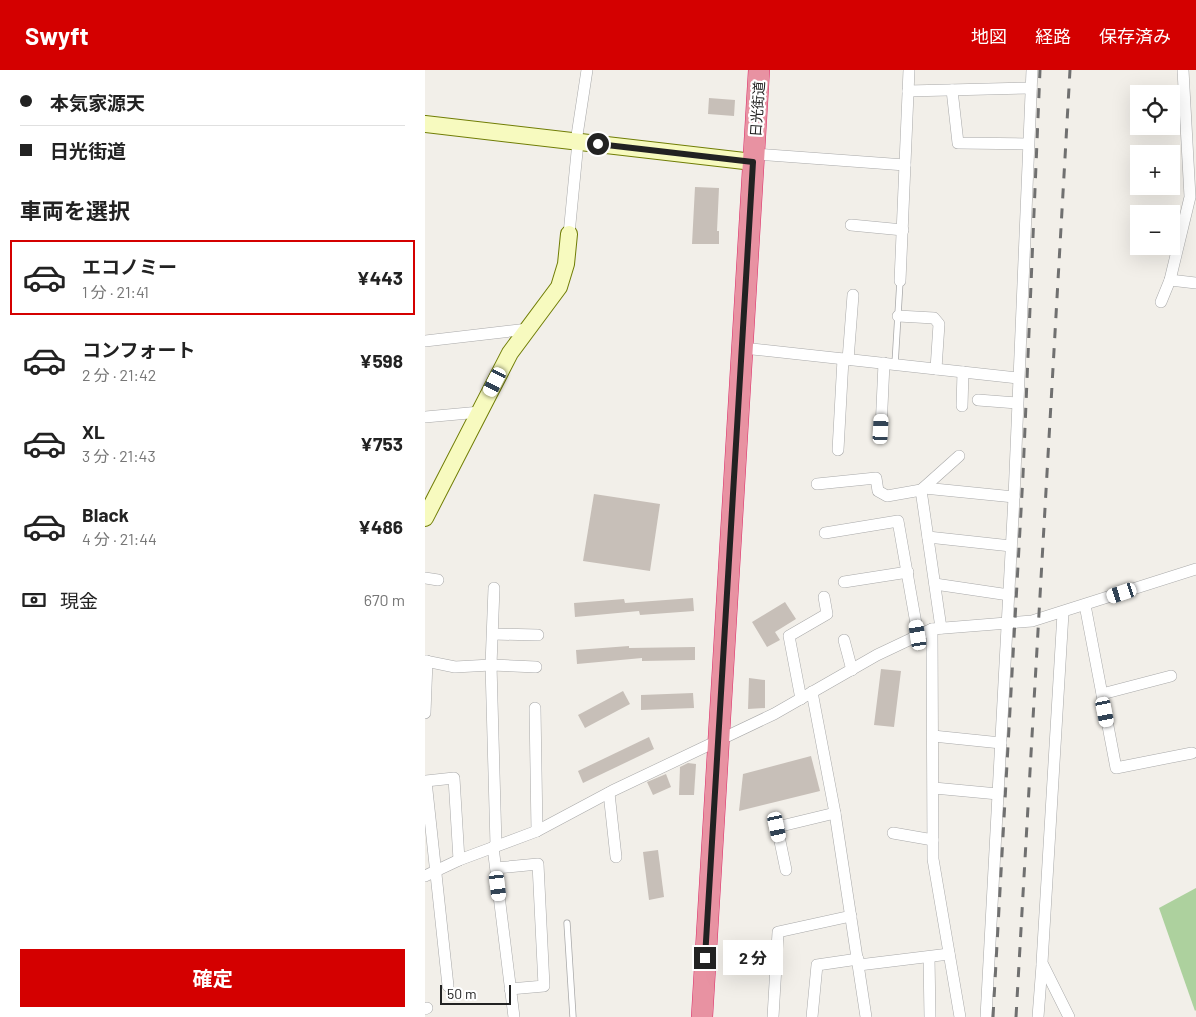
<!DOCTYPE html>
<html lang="ja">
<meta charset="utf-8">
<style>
:root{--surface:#fff;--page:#f6f6f6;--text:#222;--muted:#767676;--line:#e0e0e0;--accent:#d40000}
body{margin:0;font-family:Barlow,"Noto Sans JP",sans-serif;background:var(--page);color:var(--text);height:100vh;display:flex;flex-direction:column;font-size:19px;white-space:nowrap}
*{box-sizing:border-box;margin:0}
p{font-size:16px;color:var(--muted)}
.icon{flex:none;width:28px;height:28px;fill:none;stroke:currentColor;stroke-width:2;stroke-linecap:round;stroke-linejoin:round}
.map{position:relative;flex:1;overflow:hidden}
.panel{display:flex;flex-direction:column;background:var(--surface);width:425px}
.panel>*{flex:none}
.guide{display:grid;align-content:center;height:110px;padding:0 20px;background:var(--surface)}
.fabs{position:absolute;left:705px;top:15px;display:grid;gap:10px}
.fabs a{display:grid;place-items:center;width:50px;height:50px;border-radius:0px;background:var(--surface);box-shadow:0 5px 20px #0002;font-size:25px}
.scale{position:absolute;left:15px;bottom:12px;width:71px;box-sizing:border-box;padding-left:5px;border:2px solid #222;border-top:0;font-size:14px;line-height:18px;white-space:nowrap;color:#222;-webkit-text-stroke:4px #fff;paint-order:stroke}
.end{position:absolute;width:22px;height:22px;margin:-11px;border:6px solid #222;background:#fff;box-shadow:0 0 0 2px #fff}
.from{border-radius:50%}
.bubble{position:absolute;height:35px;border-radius:0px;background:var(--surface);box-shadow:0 5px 20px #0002;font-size:16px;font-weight:700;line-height:35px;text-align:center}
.car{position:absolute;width:15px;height:30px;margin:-15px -8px;border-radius:6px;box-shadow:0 0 4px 1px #0007;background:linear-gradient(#fff 24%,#345 0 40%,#fff 0 76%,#345 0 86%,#fff 0)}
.guide b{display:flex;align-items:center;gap:18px;height:48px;font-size:19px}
.guide b+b{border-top:1px solid var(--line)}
.guide i{width:12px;height:12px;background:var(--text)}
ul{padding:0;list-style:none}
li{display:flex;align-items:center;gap:15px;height:75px;margin:0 10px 8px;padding:0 10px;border:2px solid transparent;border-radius:0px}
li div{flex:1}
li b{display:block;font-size:19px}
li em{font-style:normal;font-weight:700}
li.current{border-color:var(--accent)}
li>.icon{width:45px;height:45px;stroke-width:1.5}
h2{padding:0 20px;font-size:22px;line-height:60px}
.pay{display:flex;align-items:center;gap:12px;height:55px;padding:0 20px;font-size:19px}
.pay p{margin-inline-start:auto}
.action{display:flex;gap:10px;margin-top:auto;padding:10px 20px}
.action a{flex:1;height:58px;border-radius:0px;background:var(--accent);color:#fff;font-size:20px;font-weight:700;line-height:58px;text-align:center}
header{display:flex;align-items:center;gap:30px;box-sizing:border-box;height:70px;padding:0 25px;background:var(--accent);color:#fff}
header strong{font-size:24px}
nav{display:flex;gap:28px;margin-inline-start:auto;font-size:18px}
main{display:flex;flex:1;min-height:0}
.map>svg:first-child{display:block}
</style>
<header>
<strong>Swyft</strong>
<nav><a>地図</a><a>経路</a><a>保存済み</a></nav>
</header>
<main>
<section class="panel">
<div class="guide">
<b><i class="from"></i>本気家源天</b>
<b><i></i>日光街道</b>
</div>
<h2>車両を選択</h2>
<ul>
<li class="current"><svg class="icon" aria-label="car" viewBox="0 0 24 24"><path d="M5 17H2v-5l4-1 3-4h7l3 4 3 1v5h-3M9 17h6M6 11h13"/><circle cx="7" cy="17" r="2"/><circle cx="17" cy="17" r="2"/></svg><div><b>エコノミー</b><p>1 分 · 21:41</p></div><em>¥443</em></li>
<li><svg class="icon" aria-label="car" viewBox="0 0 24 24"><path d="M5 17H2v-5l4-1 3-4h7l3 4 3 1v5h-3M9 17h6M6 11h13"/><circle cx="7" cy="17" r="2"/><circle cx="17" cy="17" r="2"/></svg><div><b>コンフォート</b><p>2 分 · 21:42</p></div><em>¥598</em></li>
<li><svg class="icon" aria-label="car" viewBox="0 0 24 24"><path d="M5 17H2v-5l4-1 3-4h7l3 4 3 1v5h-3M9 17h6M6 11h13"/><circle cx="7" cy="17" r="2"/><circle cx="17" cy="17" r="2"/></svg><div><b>XL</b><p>3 分 · 21:43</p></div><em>¥753</em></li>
<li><svg class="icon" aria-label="car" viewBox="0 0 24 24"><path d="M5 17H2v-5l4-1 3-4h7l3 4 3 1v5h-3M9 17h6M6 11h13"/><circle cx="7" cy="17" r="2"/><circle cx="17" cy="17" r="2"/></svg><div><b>Black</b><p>4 分 · 21:44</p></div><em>¥486</em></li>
</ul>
<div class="pay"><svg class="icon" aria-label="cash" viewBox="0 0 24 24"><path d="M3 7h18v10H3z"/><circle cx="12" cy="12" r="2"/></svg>現金<p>670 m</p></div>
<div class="action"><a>確定</a></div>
</section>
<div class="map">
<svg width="771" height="947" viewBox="0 0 771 947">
<rect width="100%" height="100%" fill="#f2efe9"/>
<!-- forest -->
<polygon fill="#add19e" points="771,818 771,940 770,941 734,838"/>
<!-- building -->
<g fill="#c7bfb8">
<polygon points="284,28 310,30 309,46 283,44"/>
<polygon points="270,117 294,118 292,161 294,161 294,174 267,174"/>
<polygon points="169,424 235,434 225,501 158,491"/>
<polygon points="268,528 269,541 215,545 214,541 150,547 149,533 199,529 200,533"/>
<polygon points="360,532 371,549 350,562 355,570 342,577 327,552"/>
<polygon points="204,576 204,578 270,577 270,590 217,591 217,588 152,594 151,580"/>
<polygon points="456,599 476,601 469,657 449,655"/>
<polygon points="324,608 340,610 340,638 323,639"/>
<polygon points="198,621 205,634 160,658 153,645"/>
<polygon points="268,623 269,638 216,640 216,625"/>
<polygon points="224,667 229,679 158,713 153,701"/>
<polygon points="386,686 395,721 314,741 318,704"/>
<polygon points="263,693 271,694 269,725 254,725 255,697"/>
<polygon points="241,704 246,717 228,725 222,712"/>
<polygon points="233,780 239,827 224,830 218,782"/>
</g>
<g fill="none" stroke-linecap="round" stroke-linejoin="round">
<defs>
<g id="lane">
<polyline points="470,294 475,211"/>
<polyline points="142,853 148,947"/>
</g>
<g id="street">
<polyline points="527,20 533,73 603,74"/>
<polyline points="483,21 606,18"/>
<polyline points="151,72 162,0"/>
<polyline points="329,84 480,95"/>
<polyline points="426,155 478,160"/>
<polyline points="144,164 153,72"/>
<polyline points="745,210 771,213"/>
<polyline points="475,211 484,0"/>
<polyline points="736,232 745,210 765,127 758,0"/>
<polyline points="473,246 509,248 514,254 511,299"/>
<polyline points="0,271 103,259"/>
<polyline points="318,278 593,308"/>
<polyline points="423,290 428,225"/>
<polyline points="553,330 592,333"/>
<polyline points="537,336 538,302"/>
<polyline points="0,347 55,342"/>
<polyline points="456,359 459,293"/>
<polyline points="413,380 418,289"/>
<polyline points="392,414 451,408 453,421 462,426 496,420 516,558"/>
<polyline points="499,418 589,427"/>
<polyline points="496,420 534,386"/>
<polyline points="400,463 473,451 493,565"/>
<polyline points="503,467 586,476"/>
<polyline points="0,508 13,510"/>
<polyline points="419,512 483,502"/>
<polyline points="510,514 584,525"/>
<polyline points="69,518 66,595 71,775"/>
<polyline points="660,535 691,698 767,683"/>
<polyline points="638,543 617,893 644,947"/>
<polyline points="507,559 508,789 535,947"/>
<polyline points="68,564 113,565"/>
<polyline points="419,570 427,600"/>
<polyline points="0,591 30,597 66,595 111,597"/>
<polyline points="387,622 410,743 441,947"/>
<polyline points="677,624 746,606"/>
<polyline points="376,629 364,566 402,544 399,527"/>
<polyline points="110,638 112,761"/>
<polyline points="0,643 2,591"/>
<polyline points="508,666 576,673"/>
<polyline points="509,718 573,724"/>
<polyline points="184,723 191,787"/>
<polyline points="468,763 508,770"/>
<polyline points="68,777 89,947"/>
<polyline points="71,798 113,794 119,916 85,919"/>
<polyline points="361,800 352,757 410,743"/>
<polyline points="0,806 34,790 112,761 187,721 349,644 452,585 507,559 607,551 771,499"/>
<polyline points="504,887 505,947"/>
<polyline points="434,895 524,884"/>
<polyline points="23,916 1,711 29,708 34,790"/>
<polyline points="0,939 2,938"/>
<polyline points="348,947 353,862 426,846"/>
<polyline points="387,947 392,895 433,889"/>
<polyline points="561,947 589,427 607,0"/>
<polyline points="613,947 617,895"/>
</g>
<g id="secondary">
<polyline points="0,54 328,92"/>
<polyline points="0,448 85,283 134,217 141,194 144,164"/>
</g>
<polyline id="highway" points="277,947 334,0"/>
</defs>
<!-- lane casing -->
<use href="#lane" stroke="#a9a9a9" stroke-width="7"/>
<!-- street casing -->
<use href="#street" stroke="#a9a9a9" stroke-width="12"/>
<!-- secondary casing -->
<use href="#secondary" stroke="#707d05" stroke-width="18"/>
<!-- highway casing -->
<use href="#highway" stroke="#dc2a67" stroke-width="22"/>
<!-- lane -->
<use href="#lane" stroke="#fff" stroke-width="5.5"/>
<!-- street -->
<use href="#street" stroke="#fff" stroke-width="11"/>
<!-- secondary -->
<use href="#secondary" stroke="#f7fabf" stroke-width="16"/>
<!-- highway -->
<use href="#highway" stroke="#e892a2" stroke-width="21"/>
<!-- rail -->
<g stroke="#707070" stroke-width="3" stroke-dasharray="10 10" stroke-linecap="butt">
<polyline points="568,947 598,405 615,0"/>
<polyline points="591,947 645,0"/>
</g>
</g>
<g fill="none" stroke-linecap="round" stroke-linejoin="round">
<!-- route -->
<polyline stroke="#222" stroke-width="6" points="173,74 328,92 280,888"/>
</g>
<g text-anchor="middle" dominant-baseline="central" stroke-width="4.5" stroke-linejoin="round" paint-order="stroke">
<!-- street labels -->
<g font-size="14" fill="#222" stroke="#fff">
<text transform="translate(332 39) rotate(-86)">日光街道</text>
</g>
</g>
</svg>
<div class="fabs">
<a><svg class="icon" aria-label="locate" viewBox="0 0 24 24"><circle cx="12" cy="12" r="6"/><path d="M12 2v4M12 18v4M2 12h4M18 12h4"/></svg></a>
<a>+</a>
<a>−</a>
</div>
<div class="scale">50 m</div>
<i class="end from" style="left:173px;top:74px"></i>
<i class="end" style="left:280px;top:888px"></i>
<div class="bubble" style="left:298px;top:870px;width:60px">2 分</div>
<i class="car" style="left:70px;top:312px;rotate:207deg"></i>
<i class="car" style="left:456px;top:359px;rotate:3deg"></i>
<i class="car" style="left:697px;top:523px;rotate:252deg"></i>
<i class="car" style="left:493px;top:565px;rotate:351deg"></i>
<i class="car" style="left:680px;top:642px;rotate:169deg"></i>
<i class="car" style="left:352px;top:757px;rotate:168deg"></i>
<i class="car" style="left:73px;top:816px;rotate:173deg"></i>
</div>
</main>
